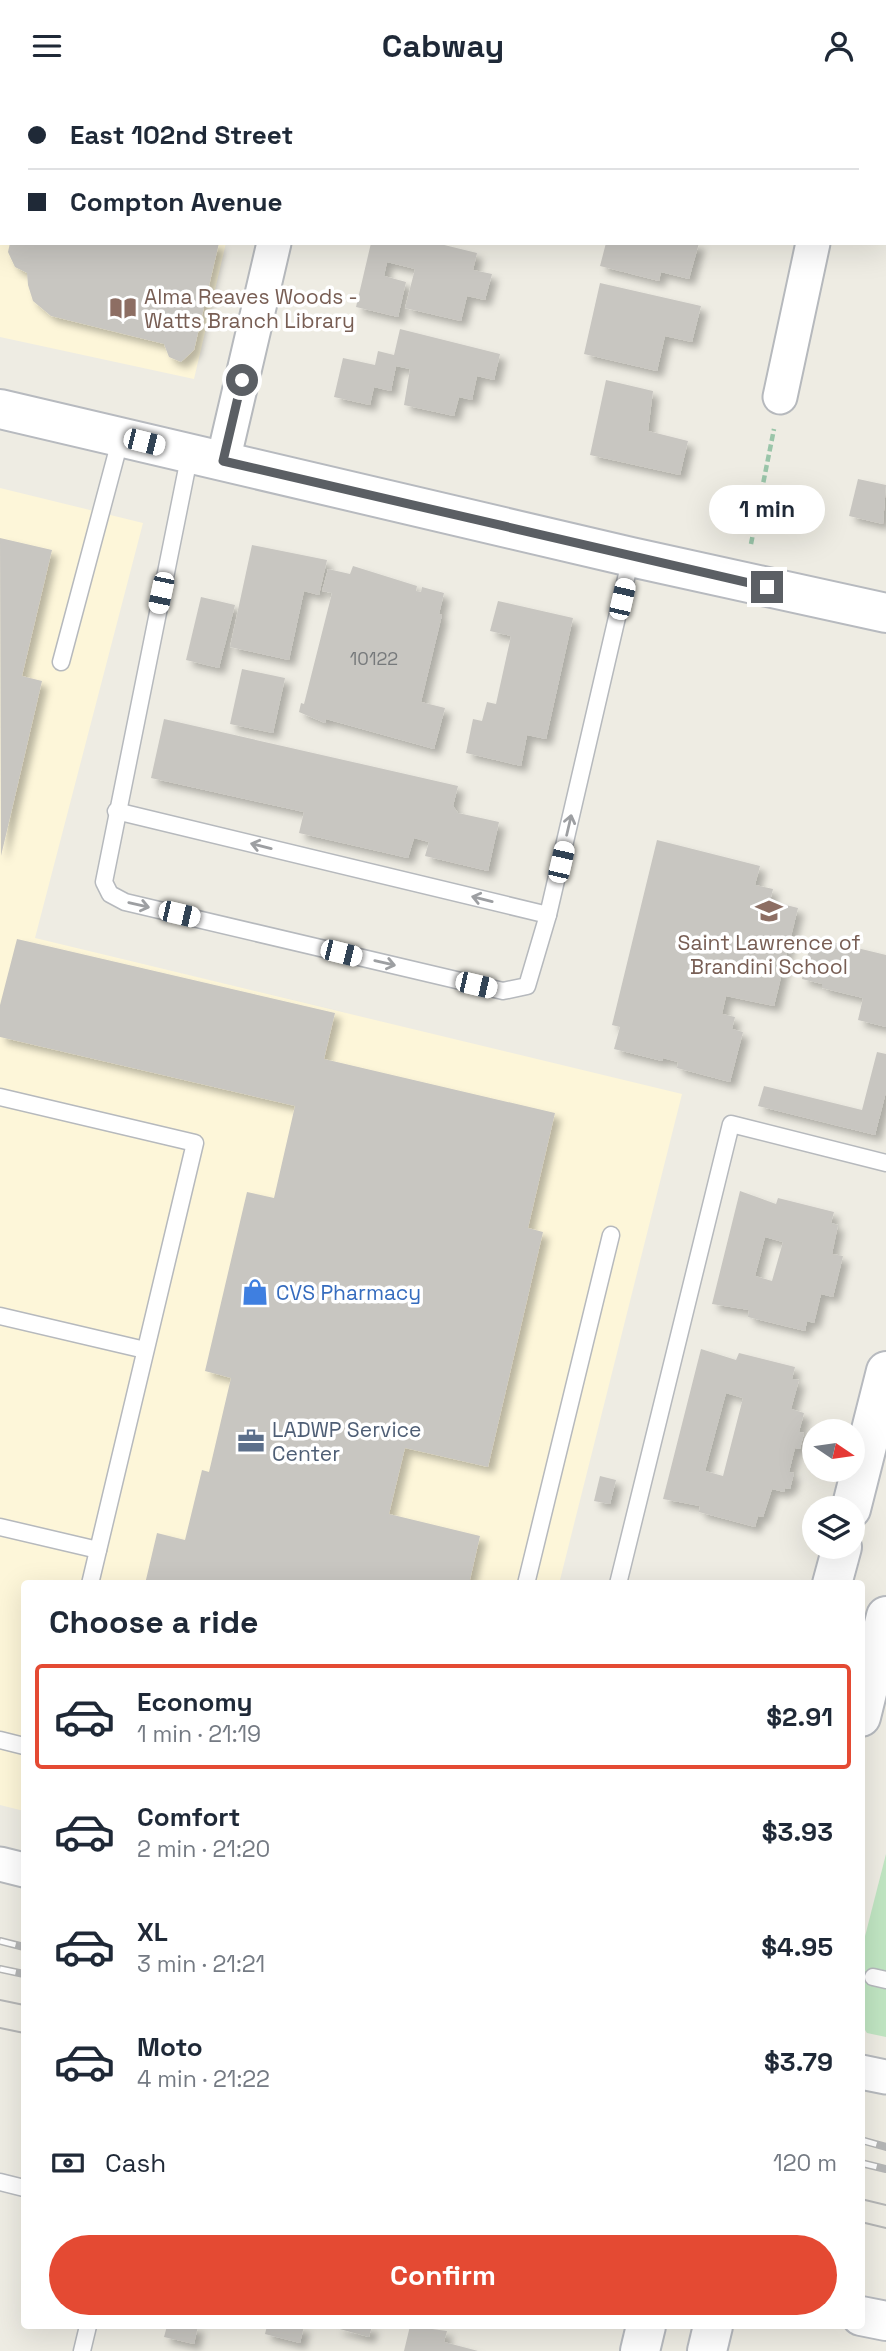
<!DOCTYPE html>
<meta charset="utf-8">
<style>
:root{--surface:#fff;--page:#f2f2f3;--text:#1f2937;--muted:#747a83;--line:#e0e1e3;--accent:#e44a33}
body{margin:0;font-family:"Space Grotesk",sans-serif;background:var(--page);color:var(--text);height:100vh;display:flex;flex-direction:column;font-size:26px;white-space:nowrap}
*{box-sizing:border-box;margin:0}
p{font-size:23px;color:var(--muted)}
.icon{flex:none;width:38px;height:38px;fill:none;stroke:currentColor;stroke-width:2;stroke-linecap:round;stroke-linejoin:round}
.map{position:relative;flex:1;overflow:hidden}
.drawer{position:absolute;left:21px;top:1489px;width:844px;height:749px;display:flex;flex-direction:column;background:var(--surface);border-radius:7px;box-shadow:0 7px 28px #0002}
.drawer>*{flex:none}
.top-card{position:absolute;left:0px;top:0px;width:887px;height:154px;box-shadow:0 7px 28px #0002;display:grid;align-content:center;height:154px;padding:0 28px;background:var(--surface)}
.needle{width:46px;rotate:103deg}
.controls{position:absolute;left:802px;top:1328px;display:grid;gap:14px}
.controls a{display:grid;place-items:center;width:63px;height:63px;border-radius:50%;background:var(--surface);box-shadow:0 7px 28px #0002;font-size:35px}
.end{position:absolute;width:32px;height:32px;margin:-16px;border:9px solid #5b5f64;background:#fff;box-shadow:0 0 0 4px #fff}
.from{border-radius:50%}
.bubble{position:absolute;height:49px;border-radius:24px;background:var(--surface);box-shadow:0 7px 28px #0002;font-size:23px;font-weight:600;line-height:49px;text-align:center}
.car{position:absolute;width:21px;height:42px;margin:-21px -10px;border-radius:9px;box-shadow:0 0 5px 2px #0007;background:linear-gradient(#fff 24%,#345 0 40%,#fff 0 76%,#345 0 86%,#fff 0)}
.top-card b{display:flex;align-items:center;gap:24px;height:66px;font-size:26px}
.top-card b+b{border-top:2px solid var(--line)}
.top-card i{width:18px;height:18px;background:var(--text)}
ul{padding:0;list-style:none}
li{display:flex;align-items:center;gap:21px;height:105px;margin:0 14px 10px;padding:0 14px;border:4px solid transparent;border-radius:7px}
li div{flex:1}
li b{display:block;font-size:26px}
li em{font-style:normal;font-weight:600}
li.selected{border-color:var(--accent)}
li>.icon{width:63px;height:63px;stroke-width:1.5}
h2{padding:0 28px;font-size:32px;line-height:84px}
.pay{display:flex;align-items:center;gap:18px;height:77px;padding:0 28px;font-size:26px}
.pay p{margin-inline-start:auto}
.primary-button{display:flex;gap:14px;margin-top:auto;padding:14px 28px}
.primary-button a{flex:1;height:80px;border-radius:42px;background:var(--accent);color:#fff;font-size:28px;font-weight:600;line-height:80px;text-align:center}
header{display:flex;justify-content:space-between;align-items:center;height:91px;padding:0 28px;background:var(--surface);font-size:32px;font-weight:600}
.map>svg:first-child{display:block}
</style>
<header><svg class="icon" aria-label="menu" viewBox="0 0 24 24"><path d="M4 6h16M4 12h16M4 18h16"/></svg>Cabway<svg class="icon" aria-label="person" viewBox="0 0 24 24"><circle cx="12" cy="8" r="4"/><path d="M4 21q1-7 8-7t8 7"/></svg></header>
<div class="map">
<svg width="886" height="2260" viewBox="0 0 886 2260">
<defs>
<filter id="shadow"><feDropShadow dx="6" dy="6" stdDeviation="3.5" flood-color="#0004"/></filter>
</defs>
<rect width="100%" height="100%" fill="#eeece3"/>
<!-- commercial -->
<g fill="#fdf6d9">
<polygon points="0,0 262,0 2,2 2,152 226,152 194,288 0,246"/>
<polygon points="0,397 143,432 35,847 682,1003 559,1493 24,1493 24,1720 0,1714"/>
</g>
<!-- green -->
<polygon fill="#c0e5c2" points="886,1763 886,1946 867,1942 861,1933 861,1861"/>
<!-- building -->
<g fill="#c8c6c1" fill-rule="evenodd" filter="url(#shadow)">
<polygon points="10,152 219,152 194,259 181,271 169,266 164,253 51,225 33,210 28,194 27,182 15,176 8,161"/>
<polygon points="371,152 436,152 477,162 473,179 492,183 485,209 467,205 461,230 405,217 415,178 387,171 384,185 406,191 398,226 356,216"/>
<polygon points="606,152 699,152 689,188 661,181 659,190 600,175"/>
<polygon points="600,192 701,215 692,251 665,245 657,280 584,263"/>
<polygon points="400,238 500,263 494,289 477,285 472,309 459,306 454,325 404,314 410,278 396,275 391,300 374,296 370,314 334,306 343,267 375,274 378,260 394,264"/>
<polygon points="606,289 653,300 648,340 688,350 680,384 590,364"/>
<polygon points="858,388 886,394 883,433 849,425"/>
<polygon points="0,447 52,459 22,585 42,590 1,765"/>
<polygon points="252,454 327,469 319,504 304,500 289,569 230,556"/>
<polygon points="353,475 417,495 416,500 421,501 422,496 444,502 439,523 442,524 421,611 445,617 434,658 326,628 325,632 299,621 301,612 304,613 332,502 322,500 328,478 350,483"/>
<polygon points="201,506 235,514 219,577 186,569"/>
<polygon points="498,510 573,527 546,648 527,644 521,675 466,662 473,628 482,630 487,611 496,613 511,545 490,540"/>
<polygon points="242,578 285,587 273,642 230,633"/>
<polygon points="164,628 458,695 453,715 458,722 499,731 488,780 425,765 429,751 414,747 408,767 299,742 304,721 151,687"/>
<polygon points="657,749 760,775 755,794 773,798 770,810 798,817 774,915 726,905 722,923 735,926 732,938 743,941 730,991 677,977 678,971 663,967 662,970 614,958 620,936 612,934"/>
<polygon points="812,846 886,864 886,936 858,929 863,907 822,897 822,893 802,888"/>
<polygon points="17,848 335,922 324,968 555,1022 528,1137 543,1141 488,1376 405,1357 389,1423 480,1445 469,1493 145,1493 157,1442 185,1449 202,1379 209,1381 231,1287 205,1280 247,1101 274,1107 295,1015 0,946 0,914"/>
<polygon points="877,961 886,963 886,1001 875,1044 758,1015 764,995 862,1019"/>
<path d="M740,1100l36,13 2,-6 56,14 -3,11 7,2 -6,29 11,2 -10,41 -12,-3 -7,29 -7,-2 -2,10 -57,-14 1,-7 -37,-6zM765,1146l18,5 -11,39 -17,-5z"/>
<path d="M701,1258l35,11 3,-7 56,14 -3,12 7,1 -8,29 13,4 -5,19 5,1 -4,16 -5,-1 -6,24 5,1 -4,16 -5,-1 -1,4 -12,-3 -9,28 -5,-1 -3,11 -56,-15 1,-6 -37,-7zM726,1302l17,5 -20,78 -18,-5z"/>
<polygon points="600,1385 616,1389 610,1413 594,1410"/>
<polygon points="167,2235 198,2235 194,2253 164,2246"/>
<polygon points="267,2235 304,2235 300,2252 265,2243"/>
<polygon points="337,2235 372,2235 369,2246 336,2237"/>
<polygon points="410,2235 447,2240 444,2251 478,2260 404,2260"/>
</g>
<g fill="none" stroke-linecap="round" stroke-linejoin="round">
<defs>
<g id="lane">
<polyline points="209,0 216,2"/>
<polyline points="190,362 104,791 110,803 125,811 503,900 527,895 548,824 631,466"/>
<polyline points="61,571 121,346"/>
<polyline points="116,720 548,824"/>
<polyline points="0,1006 195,1052 90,1493"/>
<polyline points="0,1225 145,1259"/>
<polyline points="0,1436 98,1459"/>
<polyline points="526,1493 611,1144"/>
<polyline points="618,1493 731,1033 886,1072"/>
<polyline points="0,1649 24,1655"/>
<polyline points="873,1886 886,1889"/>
<polyline points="0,2091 24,2097"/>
<polyline points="82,2260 88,2235"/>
</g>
<g id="street">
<polyline points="309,2 310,0"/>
<polyline points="846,2 846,0"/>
<polyline points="780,306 813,152"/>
<polyline points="223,370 274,152"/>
<polyline points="0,1773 24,1779"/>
<polyline points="861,1981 886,1986"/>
</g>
<g id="secondary">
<polyline points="0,318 631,466 886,522"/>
<polyline points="851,1418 886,1280"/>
<polyline points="832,1493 842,1456"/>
<polyline points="861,1626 886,1525"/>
<polyline points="861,2225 886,2230"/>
<polyline points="640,2260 646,2235"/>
<polyline points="707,2260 713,2235"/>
</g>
</defs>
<!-- lane casing -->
<use href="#lane" stroke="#b6b9bd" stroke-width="19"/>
<!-- street casing -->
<use href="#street" stroke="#b6b9bd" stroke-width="37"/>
<!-- secondary casing -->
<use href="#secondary" stroke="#b7babf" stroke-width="42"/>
<!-- path -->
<polyline stroke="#9ac5a9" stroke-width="4.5" stroke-dasharray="7 3.5" stroke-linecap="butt" points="751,453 774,338"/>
<!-- lane -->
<use href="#lane" stroke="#fff" stroke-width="16"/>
<!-- street -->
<use href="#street" stroke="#fff" stroke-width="33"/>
<!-- secondary -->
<use href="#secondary" stroke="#fff" stroke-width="38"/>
<!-- tram -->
<g stroke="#b4b5b5" stroke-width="2">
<polyline points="0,1909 24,1914"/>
<polyline points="0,1937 24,1942"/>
<polyline points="861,2108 886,2114"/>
<polyline points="861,2131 886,2137"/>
</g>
<defs>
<g id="rail">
<polyline points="0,1850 24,1856"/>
<polyline points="0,1878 24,1883"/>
<polyline points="861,2049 886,2056"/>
<polyline points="861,2072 886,2078"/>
</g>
</defs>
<!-- rail casing -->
<use href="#rail" stroke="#b4b5b5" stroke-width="8"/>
<!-- rail -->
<use href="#rail" stroke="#fff" stroke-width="5" stroke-dasharray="16" stroke-linecap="butt"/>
</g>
<!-- one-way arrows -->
<defs><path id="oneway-shaft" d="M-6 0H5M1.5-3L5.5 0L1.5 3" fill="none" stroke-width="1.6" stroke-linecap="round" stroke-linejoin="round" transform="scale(1.75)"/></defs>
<g stroke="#9d9fa2">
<use href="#oneway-shaft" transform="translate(569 734) rotate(-77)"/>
<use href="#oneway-shaft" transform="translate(261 755) rotate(-166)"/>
<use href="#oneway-shaft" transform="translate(482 808) rotate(-166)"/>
<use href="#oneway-shaft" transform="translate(139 814) rotate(13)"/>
<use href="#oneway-shaft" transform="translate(385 872) rotate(13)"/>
</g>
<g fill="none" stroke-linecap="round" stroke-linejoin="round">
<!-- route -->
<polyline stroke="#5b5f64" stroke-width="9" points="242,289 223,370 767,496"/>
</g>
<!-- icons -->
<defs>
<symbol id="library-bare" viewBox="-9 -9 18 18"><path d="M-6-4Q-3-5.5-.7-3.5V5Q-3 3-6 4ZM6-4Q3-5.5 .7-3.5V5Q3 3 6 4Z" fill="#8d6e63" stroke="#fff" stroke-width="2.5" paint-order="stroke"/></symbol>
<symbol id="school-bare" viewBox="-9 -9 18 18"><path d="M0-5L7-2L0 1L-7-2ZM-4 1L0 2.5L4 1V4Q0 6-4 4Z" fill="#8d6e63" stroke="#fff" stroke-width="2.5" paint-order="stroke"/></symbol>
<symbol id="shop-bare" viewBox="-9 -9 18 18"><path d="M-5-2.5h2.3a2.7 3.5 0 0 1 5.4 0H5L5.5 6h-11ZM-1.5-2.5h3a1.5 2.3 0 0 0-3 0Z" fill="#3f7fe0" stroke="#fff" stroke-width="2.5" paint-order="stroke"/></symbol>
<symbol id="office-bare" viewBox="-9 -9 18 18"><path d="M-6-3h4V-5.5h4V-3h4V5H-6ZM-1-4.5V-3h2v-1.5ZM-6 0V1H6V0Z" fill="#5c6f8a" stroke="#fff" stroke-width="2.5" paint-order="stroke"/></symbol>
</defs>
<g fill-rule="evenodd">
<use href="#library-bare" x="104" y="198" width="38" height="38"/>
<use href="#school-bare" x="750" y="801" width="38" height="38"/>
<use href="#shop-bare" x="236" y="1182" width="38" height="38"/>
<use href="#office-bare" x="232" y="1331" width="38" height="38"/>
</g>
<g text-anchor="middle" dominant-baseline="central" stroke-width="7" stroke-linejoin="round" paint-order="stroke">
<!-- number labels -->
<g font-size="18" fill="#76797b">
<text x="374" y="567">10122</text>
</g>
<!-- education labels -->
<g font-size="21" fill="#785e54" stroke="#fff" text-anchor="start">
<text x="144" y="205">Alma Reaves Woods -<tspan x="144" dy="24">Watts Branch Library</tspan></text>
<text x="769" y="851" text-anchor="middle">Saint Lawrence of<tspan x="769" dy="24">Brandini School</tspan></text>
</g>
<!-- shop labels -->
<g font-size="21" fill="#366cbe" stroke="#fff" text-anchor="start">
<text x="276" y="1201">CVS Pharmacy</text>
</g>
<!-- service labels -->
<g font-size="21" fill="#4e5e75" stroke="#fff" text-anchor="start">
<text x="272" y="1338">LADWP Service<tspan x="272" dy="24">Center</tspan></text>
</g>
</g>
</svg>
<div class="controls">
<a><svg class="needle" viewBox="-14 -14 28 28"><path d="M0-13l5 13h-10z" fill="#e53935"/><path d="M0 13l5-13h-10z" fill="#747a83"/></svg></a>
<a><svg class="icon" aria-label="layers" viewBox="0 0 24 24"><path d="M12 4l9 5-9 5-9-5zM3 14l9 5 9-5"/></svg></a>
</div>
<i class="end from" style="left:242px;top:289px"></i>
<i class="end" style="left:767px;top:496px"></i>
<div class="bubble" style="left:709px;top:394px;width:116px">1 min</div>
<i class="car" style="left:144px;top:351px;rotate:104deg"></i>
<i class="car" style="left:161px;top:502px;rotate:192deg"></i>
<i class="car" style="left:622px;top:508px;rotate:13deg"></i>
<i class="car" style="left:561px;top:771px;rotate:13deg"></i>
<i class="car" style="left:179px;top:823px;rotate:103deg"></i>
<i class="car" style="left:341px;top:862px;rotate:104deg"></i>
<i class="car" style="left:476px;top:894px;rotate:103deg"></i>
<div class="top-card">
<b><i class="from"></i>East 102nd Street</b>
<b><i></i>Compton Avenue</b>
</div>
<section class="drawer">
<h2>Choose a ride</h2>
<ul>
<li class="selected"><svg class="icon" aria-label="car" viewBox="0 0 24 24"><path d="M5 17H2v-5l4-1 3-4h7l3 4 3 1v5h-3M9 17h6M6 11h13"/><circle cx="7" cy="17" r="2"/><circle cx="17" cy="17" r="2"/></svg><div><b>Economy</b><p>1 min · 21:19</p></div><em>$2.91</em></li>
<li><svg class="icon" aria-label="car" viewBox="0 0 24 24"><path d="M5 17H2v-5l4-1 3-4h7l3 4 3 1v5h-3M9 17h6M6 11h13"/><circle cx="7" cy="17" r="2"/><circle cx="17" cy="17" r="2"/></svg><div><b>Comfort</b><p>2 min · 21:20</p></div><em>$3.93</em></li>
<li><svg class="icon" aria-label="car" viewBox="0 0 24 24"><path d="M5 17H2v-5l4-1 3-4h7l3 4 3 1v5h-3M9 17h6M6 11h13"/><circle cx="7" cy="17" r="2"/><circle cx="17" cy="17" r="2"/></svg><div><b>XL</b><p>3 min · 21:21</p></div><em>$4.95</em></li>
<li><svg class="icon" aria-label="car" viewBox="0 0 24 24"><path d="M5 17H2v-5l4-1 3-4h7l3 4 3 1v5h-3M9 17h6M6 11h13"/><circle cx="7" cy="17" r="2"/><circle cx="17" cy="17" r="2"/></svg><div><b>Moto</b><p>4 min · 21:22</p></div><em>$3.79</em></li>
</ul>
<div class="pay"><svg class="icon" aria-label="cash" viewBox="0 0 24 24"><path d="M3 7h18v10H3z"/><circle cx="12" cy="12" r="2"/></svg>Cash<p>120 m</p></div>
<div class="primary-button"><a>Confirm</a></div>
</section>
</div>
